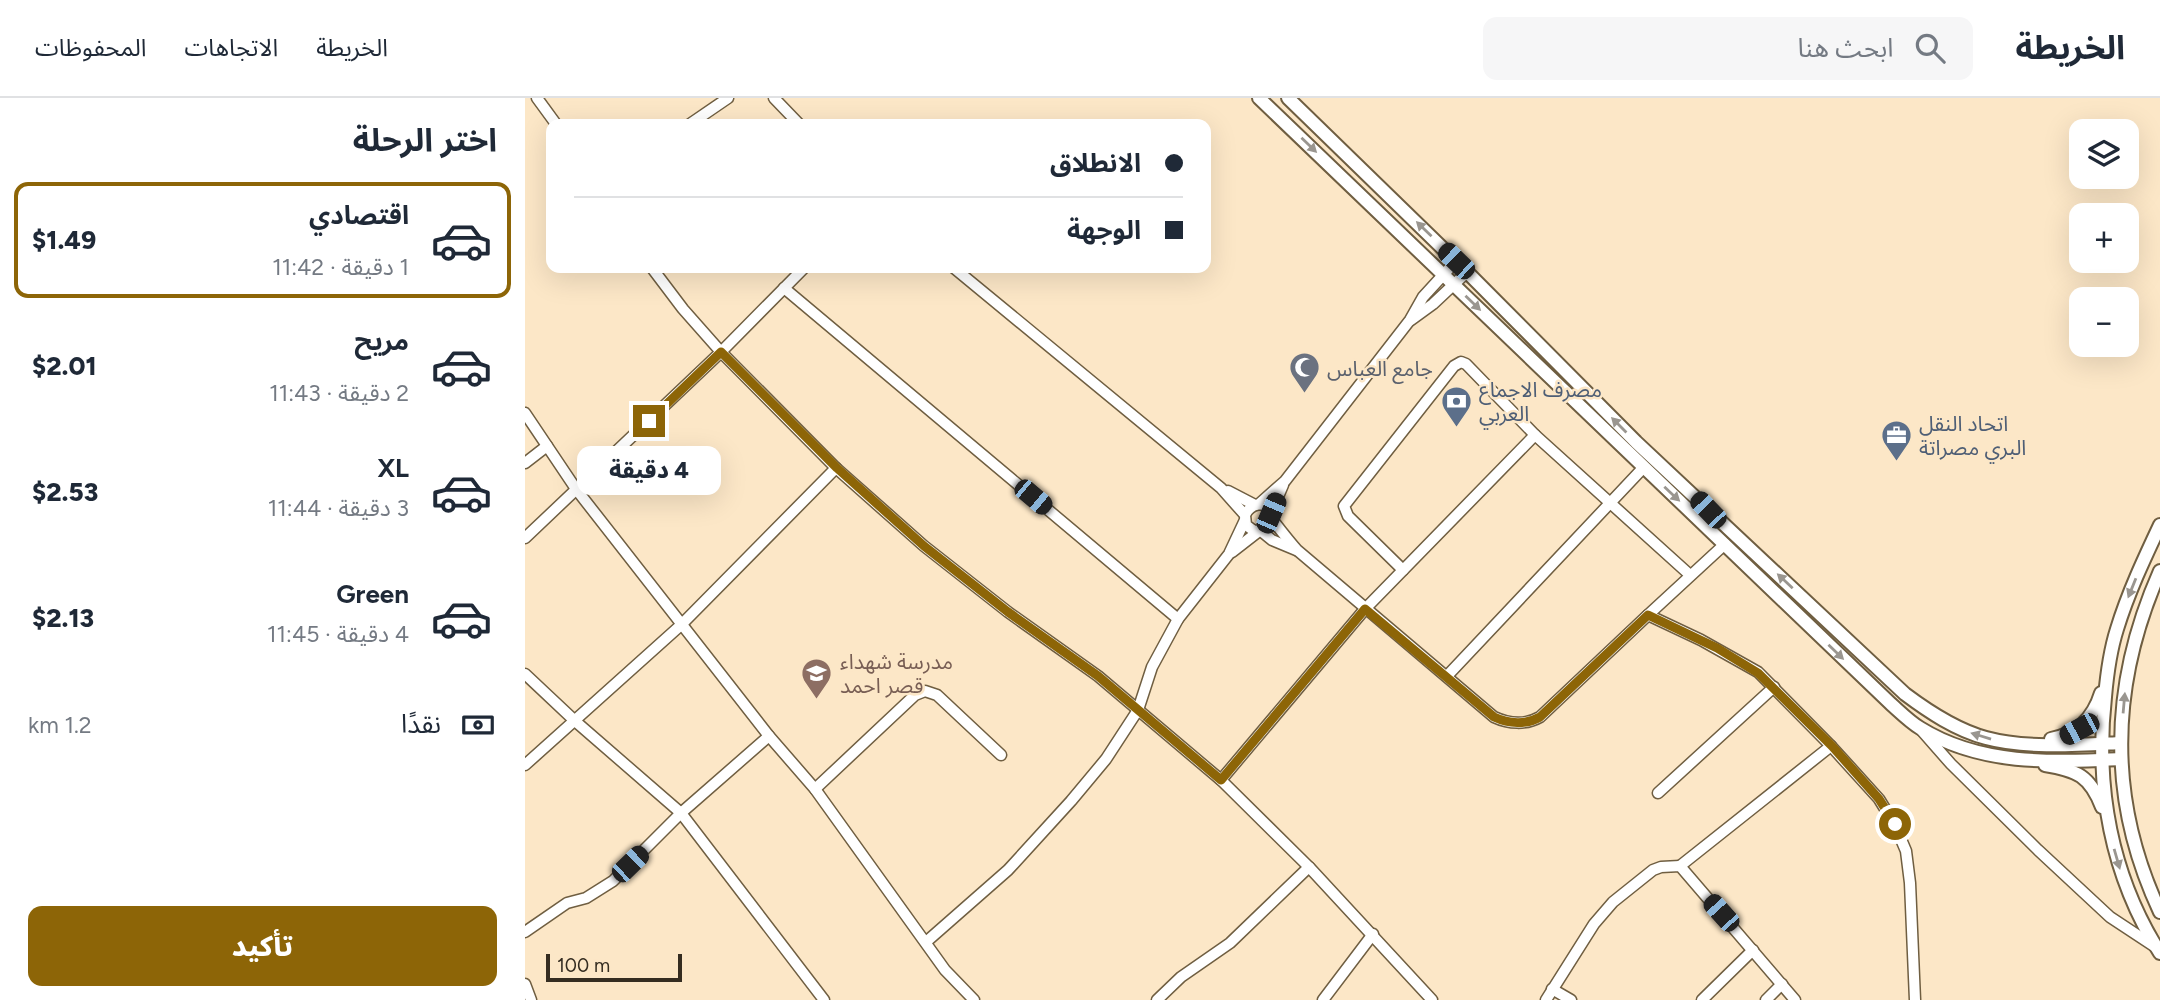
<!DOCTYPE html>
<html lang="ar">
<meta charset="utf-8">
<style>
:root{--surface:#fff;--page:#f6f6f7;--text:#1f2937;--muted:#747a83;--line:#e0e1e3;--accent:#8d6507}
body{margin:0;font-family:Figtree,"Noto Sans Arabic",sans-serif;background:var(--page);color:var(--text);direction:rtl;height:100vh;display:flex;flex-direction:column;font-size:26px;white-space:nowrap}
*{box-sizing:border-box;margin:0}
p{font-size:23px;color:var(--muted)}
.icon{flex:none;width:38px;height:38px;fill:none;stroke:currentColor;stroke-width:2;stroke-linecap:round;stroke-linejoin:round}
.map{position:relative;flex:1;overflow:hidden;direction:ltr}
.side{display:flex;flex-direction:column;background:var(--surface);width:525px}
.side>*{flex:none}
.guide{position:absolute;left:21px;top:21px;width:665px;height:154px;border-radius:14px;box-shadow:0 7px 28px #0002;direction:rtl;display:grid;align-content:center;height:154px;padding:0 28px;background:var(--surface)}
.controls{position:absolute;left:1544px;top:21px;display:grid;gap:14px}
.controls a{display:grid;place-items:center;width:70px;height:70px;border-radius:14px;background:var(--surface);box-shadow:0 7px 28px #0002;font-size:35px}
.scale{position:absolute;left:21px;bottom:18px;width:136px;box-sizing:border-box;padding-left:7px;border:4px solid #352d21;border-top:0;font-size:19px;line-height:24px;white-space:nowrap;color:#352d21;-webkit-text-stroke:5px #fce7c7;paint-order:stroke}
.end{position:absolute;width:32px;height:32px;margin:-16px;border:9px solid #8d6507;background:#fff;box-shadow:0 0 0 4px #fff}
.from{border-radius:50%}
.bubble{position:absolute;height:49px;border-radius:14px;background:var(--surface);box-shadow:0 7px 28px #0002;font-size:23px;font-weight:800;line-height:49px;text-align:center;direction:rtl}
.car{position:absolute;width:21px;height:42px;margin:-21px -10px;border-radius:9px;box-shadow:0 0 5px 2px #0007;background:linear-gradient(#222 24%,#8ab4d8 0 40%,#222 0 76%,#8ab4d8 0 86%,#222 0)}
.guide b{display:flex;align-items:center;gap:24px;height:66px;font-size:26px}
.guide b+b{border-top:2px solid var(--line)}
.guide i{width:18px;height:18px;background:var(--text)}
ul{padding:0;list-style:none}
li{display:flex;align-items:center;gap:21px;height:116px;margin:0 14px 10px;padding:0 14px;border:4px solid transparent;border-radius:14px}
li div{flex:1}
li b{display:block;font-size:26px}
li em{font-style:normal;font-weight:800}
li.selected{border-color:var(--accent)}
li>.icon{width:63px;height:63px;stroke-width:1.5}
h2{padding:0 28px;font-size:32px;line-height:84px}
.pay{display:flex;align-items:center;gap:18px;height:77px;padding:0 28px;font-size:26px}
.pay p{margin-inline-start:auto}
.cta{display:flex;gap:14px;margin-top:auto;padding:14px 28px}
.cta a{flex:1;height:80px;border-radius:14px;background:var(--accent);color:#fff;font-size:28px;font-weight:800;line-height:80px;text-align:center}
header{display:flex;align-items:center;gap:42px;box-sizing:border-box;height:98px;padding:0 35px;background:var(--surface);border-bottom:2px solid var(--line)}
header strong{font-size:33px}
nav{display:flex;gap:38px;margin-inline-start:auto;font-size:24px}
.search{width:490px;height:63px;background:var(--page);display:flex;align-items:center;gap:18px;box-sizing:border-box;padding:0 24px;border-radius:14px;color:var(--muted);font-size:26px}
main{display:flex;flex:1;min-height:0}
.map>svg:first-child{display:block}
</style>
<header>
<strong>الخريطة</strong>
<div class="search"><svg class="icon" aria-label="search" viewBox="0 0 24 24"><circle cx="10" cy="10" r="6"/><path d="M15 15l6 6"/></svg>ابحث هنا</div>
<nav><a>الخريطة</a><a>الاتجاهات</a><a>المحفوظات</a></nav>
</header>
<main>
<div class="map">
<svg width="1635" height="902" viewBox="0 0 1635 902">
<rect width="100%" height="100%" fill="#fce7c7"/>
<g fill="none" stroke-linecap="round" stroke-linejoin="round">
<defs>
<g id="minor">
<polyline points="12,0 31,26"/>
<polyline points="249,0 274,26"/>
<polyline points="165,26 203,0"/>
<polyline points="127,170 158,211 196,254 311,370 399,448 483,514 573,578 696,682 784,769 907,902"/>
<polyline points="429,170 696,390 720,417"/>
<polyline points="259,190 653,521"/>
<polyline points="886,222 908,206 942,174"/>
<polyline points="0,315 51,391 244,638 290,691 420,872 449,902"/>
<polyline points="0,365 22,348"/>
<polyline points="703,393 730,407"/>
<polyline points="734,406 760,383 885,222 898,199 931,163"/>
<polyline points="746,415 758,387"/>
<path d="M747,421l-7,11 -11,1 -8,-6 -1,-10c5,-11 21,-16 26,-2 1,4 2,7 4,10 7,9 14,18 22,27l197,167c15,7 32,8 46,0l108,-102 53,25 57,32 73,74 48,53 16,26 11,26 4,32 5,117"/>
<polyline points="736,433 747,442 771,452"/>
<polyline points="0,440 196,254 279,170"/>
<polyline points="707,454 734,433"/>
<polyline points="878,472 823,418 819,408 929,268 936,264 941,266 1010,337 1165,477"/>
<polyline points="1123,517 1200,446"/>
<polyline points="0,576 50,623 156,715 299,902"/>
<polyline points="922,578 1119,369"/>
<polyline points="1397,633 1426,666 1513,752 1585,819 1632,850"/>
<polyline points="0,667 156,527 311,370"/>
<polyline points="696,682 840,511 1010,337"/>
<polyline points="290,691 390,597 400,593 412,597 476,657"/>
<polyline points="1133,695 1249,589"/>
<polyline points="1155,768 1306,648"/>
<polyline points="0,834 42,805 61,800 88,783 156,715 244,638"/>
<polyline points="401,844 483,772 546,703 581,661 613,612 627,569 653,521 704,456 720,422"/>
<polyline points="0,886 6,902"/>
<polyline points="1027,891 1046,902"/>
<polyline points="632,902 656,879 705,845 784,769"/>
<polyline points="798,902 848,836"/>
<polyline points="1021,902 1069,826 1088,804 1128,772 1136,769 1155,768 1270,902"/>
<polyline points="1177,902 1228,852"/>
<polyline points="1241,902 1257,886"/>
</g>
<g id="major">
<path d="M734,0l632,606c9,8 19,18 29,24 61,38 133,34 201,31"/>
<path d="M763,0l179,174 169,170 269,252c24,18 51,36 81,44 41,11 93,7 135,5"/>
<path d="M1635,427c-16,34 -32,68 -43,104 -7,22 -10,45 -12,68 -10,90 6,179 55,256"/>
<path d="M1635,473c-50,113 -53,228 0,341"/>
<path d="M1526,641c26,-5 42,-20 50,-46"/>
<path d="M1520,667c32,5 45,11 57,42"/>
</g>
</defs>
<!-- minor casing -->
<use href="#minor" stroke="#6f5e41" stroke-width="13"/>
<!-- major casing -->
<use href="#major" stroke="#6f5e41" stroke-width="16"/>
<!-- minor -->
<use href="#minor" stroke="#fff" stroke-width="10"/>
<!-- major -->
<use href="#major" stroke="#fff" stroke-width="12"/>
</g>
<!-- one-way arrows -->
<defs><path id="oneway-solid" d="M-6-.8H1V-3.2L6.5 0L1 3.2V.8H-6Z" transform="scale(1.75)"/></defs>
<g fill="#9a9690">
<use href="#oneway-solid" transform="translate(784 47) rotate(44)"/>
<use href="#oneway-solid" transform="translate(899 131) rotate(-136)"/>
<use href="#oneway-solid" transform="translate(948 205) rotate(44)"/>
<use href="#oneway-solid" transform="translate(1094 327) rotate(-135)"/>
<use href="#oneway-solid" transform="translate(1147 396) rotate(43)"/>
<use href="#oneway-solid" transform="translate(1260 483) rotate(-137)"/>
<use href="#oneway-solid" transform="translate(1607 490) rotate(112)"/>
<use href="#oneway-solid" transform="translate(1311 554) rotate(44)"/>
<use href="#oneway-solid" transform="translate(1599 605) rotate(-85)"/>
<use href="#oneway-solid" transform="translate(1456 638) rotate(-163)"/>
<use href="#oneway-solid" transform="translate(1592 761) rotate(74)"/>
</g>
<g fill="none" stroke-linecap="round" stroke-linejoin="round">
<!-- route -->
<path stroke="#8d6507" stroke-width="9" d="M124,323l72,-69 116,116 87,78 84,66 90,64 123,104 144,-171 129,108c15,7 32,8 46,0l108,-102 69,33 41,25 74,73 47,53 16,25"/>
</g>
<!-- icons -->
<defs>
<symbol id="mosque-pin" viewBox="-11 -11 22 30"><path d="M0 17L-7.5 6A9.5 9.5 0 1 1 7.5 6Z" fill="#6b7280" stroke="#fce7c7"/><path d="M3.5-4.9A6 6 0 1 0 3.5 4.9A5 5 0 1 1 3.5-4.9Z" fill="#fff"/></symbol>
<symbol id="bank-pin" viewBox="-11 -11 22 30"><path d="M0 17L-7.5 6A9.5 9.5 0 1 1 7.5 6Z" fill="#5c6f8a" stroke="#fce7c7"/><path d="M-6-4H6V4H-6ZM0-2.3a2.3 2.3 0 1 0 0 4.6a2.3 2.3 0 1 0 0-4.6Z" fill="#fff"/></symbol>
<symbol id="office-pin" viewBox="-11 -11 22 30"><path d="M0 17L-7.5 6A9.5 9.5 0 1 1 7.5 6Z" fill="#5c6f8a" stroke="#fce7c7"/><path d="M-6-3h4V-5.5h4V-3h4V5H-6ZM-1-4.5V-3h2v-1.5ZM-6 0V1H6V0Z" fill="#fff"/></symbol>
<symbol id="school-pin" viewBox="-11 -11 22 30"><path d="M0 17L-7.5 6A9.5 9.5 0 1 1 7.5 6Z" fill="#8d6e63" stroke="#fce7c7"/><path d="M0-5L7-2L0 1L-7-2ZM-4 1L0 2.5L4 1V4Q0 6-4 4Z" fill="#fff"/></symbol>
</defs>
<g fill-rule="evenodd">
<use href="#mosque-pin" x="762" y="252" width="35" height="47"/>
<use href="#bank-pin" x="914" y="286" width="35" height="47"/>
<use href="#office-pin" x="1354" y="320" width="35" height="47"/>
<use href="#school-pin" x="274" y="558" width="35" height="47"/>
</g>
<g text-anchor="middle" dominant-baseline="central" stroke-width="5" stroke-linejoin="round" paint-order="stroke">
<!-- worship labels -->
<g font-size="21" fill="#5b616d" stroke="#fce7c7" text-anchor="start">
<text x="802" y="270">جامع العباس</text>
</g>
<!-- service labels -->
<g font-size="21" fill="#4e5e75" stroke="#fce7c7" text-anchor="start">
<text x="954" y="291">مصرف الاجماع<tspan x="954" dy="24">العربي</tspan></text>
<text x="1394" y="325">اتحاد النقل<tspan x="1394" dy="24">البري مصراتة</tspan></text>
</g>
<!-- education labels -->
<g font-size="21" fill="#785e54" stroke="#fce7c7" text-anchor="start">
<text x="315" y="563">مدرسة شهداء<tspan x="315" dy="24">قصر احمد</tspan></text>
</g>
</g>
</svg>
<div class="controls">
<a><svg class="icon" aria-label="layers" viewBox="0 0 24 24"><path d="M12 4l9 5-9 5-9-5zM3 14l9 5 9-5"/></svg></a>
<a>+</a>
<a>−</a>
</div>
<div class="scale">100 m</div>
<i class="end from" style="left:1370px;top:726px"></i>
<i class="end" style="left:124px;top:323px"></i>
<div class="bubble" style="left:52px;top:348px;width:144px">4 دقيقة</div>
<i class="car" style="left:931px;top:163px;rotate:314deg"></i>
<i class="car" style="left:508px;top:399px;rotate:130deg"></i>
<i class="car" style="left:1183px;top:412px;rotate:316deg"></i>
<i class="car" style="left:746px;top:415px;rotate:23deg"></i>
<i class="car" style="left:1554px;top:631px;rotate:242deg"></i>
<i class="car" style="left:105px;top:766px;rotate:46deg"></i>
<i class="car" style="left:1196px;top:815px;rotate:318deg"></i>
<div class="guide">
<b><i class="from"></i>الانطلاق</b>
<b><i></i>الوجهة</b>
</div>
</div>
<section class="side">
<h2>اختر الرحلة</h2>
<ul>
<li class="selected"><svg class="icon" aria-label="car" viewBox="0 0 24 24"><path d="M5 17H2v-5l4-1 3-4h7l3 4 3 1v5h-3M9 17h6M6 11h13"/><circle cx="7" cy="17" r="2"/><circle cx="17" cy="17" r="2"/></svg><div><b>اقتصادي</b><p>1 دقيقة · 11:42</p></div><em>$1.49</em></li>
<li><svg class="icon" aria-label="car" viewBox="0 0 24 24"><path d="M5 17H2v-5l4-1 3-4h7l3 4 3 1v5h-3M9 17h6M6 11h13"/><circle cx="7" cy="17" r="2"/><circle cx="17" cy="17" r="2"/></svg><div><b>مريح</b><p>2 دقيقة · 11:43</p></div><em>$2.01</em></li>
<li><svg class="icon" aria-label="car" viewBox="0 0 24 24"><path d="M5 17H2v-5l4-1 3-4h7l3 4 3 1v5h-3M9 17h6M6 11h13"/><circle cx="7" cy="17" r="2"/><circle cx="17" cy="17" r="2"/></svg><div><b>XL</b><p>3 دقيقة · 11:44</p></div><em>$2.53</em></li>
<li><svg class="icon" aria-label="car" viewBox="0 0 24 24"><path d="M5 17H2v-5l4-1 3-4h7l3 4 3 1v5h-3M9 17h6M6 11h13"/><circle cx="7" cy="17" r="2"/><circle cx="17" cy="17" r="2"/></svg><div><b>Green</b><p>4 دقيقة · 11:45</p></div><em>$2.13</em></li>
</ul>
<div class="pay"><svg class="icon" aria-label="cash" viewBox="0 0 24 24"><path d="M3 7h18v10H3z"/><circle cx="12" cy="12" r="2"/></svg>نقدًا<p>1.2 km</p></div>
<div class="cta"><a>تأكيد</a></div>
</section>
</main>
